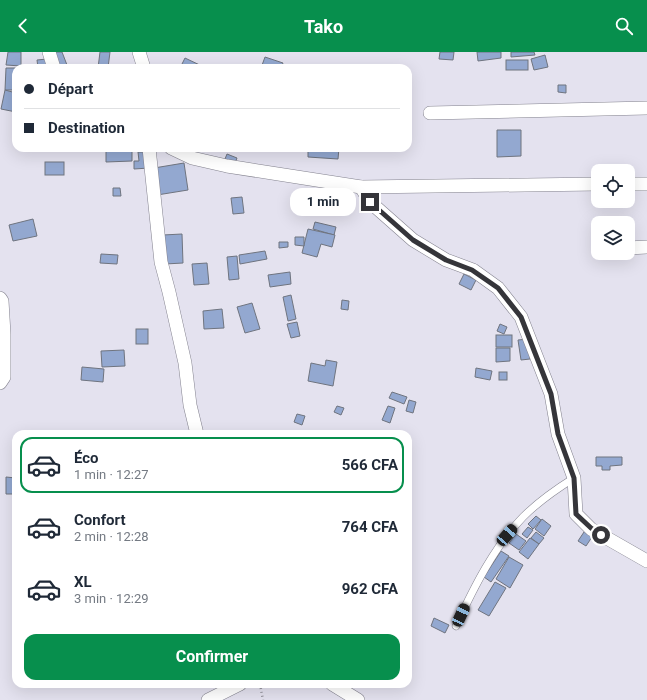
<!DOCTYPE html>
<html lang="fr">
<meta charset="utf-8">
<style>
:root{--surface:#fff;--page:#f6f6f7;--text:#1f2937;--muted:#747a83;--line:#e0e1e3;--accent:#078f4d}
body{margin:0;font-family:Roboto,sans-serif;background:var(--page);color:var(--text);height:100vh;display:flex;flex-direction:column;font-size:15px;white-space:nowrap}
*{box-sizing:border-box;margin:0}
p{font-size:13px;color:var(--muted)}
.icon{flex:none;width:22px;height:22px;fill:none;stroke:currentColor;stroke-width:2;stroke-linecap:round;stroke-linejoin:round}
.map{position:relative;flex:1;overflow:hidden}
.side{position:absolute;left:12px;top:378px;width:400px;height:258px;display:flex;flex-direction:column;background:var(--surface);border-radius:12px;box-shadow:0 4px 16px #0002}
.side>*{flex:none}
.guide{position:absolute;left:12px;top:12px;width:400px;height:88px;border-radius:12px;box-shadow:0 4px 16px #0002;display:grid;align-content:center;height:88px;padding:0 12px;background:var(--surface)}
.fabs{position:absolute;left:591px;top:112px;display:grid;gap:8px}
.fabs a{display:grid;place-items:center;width:44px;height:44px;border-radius:8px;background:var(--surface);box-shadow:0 4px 16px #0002;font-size:20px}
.end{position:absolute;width:18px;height:18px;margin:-9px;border:5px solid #35353a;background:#fff;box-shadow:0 0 0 2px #fff}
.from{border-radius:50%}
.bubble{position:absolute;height:28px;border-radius:12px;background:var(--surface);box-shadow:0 4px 16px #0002;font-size:13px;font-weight:700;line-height:28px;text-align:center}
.car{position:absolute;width:12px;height:24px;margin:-12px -6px;border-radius:5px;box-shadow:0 0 3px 1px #0007;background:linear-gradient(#222 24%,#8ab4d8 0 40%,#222 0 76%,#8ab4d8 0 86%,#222 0)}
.guide b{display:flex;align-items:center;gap:14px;height:38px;font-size:15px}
.guide b+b{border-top:1px solid var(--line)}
.guide i{width:10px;height:10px;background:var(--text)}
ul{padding:7px 0 0;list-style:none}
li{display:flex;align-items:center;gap:12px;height:56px;margin:0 8px 6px;padding:0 4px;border:2px solid transparent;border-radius:12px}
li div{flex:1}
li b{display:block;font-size:15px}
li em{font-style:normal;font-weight:700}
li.current{border-color:var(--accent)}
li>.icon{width:36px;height:36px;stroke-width:1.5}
.action{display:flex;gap:8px;margin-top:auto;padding:8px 12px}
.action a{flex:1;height:46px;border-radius:12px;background:var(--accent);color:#fff;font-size:16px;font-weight:700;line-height:46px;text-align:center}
header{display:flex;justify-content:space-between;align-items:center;height:52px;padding:0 12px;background:var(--accent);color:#fff;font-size:18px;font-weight:700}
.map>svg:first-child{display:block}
</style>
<header><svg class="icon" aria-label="back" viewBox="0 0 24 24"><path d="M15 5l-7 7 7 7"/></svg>Tako<svg class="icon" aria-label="search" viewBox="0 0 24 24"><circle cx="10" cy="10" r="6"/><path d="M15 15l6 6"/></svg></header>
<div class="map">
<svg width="647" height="648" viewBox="0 0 647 648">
<rect width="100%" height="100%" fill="#e4e2ef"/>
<!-- building -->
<g fill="#93a8d0" stroke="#6f747f">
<polygon points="8,0 21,0 21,14 6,13"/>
<polygon points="54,0 62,0 67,13 60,16"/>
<polygon points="100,0 110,0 108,16 98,16"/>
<polygon points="440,0 454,0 453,8 439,7"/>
<polygon points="477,0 501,0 501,6 478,9"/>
<polygon points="511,0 534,0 535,3 511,5"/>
<polygon points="545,3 548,15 534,18 531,7"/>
<polygon points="265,5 283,11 281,16 261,16"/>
<polygon points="185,6 206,16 180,16"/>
<polygon points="47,7 49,16 38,16 37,8"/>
<rect x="506" y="8" width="22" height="10"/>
<polygon points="6,16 16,16 16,38 5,38"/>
<polygon points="558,33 566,33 566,41 558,40"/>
<polygon points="5,38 16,41 16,60 1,57"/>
<polygon points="497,78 521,78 521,104 497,105"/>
<polygon points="106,96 132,96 132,109 106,110"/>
<polygon points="308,96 339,96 338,107 308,105"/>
<polygon points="138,100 148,100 149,116 134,117 134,109 139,109"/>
<polygon points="227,102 237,106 233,116 223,112"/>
<rect x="45" y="110" width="19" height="13"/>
<polygon points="184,111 188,138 157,143 154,116"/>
<polygon points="113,136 120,136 121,144 113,144"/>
<polygon points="242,145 244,161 233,162 231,146"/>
<polygon points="33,167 37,184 13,189 9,173"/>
<polygon points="315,170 336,175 334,183 313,177"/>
<polygon points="308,177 335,183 332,195 321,192 317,205 302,201"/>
<polygon points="182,182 183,211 165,212 163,183"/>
<polygon points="295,185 304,185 304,194 295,193"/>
<polygon points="279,190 288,190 288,195 279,196"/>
<polygon points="265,199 267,207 240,212 239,203"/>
<polygon points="101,202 118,203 117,212 100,211"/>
<polygon points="237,204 239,227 229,228 227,205"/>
<polygon points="207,211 209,232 194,233 192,212"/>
<polygon points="290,220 291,232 270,235 268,223"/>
<polygon points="464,222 476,228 471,238 459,232"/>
<polygon points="291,243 296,267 288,269 283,245"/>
<polygon points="342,248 349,249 348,258 341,257"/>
<polygon points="252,251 260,277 245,281 237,255"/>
<polygon points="222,257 224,276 204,277 203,259"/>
<polygon points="297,270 300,284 291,286 287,272"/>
<polygon points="500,272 507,275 504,282 497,279"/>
<rect x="136" y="277" width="12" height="15"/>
<rect x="496" y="283" width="16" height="12"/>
<polygon points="528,287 530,307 521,308 518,288"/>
<polygon points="496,296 510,296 510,309 496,310"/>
<polygon points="124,298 125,314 102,315 101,299"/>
<polygon points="326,308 337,310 333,334 308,329 311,311 325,314"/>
<polygon points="82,315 104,317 103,330 81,328"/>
<polygon points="476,316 492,319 490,328 475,325"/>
<rect x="499" y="320" width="8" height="8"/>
<polygon points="392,340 407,345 404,352 389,346"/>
<polygon points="409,348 416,350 413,361 406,359"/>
<polygon points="337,354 344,356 341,363 334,360"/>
<polygon points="388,354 395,356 390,371 382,368"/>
<polygon points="297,362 305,364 302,373 294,370"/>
<polygon points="596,405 622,405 622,413 610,414 610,418 602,418 602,414 596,414"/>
<polygon points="6,425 16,426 16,442 6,442"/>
<polygon points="536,464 541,468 533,477 528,472"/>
<polygon points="542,467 551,474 544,484 535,477"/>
<polygon points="528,475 533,478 527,486 522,482"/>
<polygon points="586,477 594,482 586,494 578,489"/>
<polygon points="536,480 544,486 539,492 531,486"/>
<polygon points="516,482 526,489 519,498 509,491"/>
<polygon points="530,486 539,492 528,507 519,500"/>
<polygon points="501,499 509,504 491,530 484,525"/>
<polygon points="509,505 523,513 510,536 496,527"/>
<polygon points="495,530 506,536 489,564 478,558"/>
<polygon points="434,566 449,573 445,581 431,574"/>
</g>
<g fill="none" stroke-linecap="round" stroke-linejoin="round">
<defs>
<path id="service" d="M456,574c18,-39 38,-79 67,-109 14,-14 35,-29 51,-39"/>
<g id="minor">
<polyline points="49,0 54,16"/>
<polyline points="139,0 144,16"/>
<polyline points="430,61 647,56"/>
<polyline points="149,96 161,210 169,240 185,311 190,353 197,382"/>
<polyline points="171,96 192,106 227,114 361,135 598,132"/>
<polyline points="628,132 647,132"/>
<polyline points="361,135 370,150 413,188 446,208 473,218 498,236 521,265 551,342 558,382 574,426 576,462 591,477 647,509"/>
<polyline points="628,196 647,195"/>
<polyline points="0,246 2,249 4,282 4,325 0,331"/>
<polyline points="332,632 358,648"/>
<polyline points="208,648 240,632"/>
</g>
</defs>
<!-- service casing -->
<use href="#service" stroke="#83828e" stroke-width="8"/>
<!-- minor casing -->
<use href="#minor" stroke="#83828e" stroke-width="14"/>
<!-- path -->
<polyline stroke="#92919a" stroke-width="2.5" stroke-dasharray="1 3" stroke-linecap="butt" points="260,632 263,648"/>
<!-- service -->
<use href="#service" stroke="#fff" stroke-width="7"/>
<!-- minor -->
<use href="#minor" stroke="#fff" stroke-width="13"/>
</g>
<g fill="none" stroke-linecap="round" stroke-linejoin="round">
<!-- route -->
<polyline stroke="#35353a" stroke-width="5" points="370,150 413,188 446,208 472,218 498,236 521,265 551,342 558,382 574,426 576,462 591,476 601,483"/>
</g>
</svg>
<div class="fabs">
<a><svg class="icon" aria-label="locate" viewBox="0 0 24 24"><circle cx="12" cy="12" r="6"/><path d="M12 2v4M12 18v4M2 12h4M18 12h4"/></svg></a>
<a><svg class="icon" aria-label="layers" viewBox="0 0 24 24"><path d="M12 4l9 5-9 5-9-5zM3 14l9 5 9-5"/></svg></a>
</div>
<i class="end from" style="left:601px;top:483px"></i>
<i class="end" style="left:370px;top:150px"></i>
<div class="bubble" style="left:290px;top:136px;width:66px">1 min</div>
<i class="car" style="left:507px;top:483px;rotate:41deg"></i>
<i class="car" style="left:461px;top:563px;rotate:25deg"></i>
<div class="guide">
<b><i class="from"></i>Départ</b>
<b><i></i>Destination</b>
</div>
<section class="side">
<ul>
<li class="current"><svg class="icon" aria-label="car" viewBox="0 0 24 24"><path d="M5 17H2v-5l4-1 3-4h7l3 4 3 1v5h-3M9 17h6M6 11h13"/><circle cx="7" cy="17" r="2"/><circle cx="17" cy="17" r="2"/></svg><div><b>Éco</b><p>1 min · 12:27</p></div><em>566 CFA</em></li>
<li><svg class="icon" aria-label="car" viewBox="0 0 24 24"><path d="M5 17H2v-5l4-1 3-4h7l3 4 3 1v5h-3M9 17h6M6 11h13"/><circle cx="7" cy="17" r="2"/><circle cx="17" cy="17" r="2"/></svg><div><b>Confort</b><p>2 min · 12:28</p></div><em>764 CFA</em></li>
<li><svg class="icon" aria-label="car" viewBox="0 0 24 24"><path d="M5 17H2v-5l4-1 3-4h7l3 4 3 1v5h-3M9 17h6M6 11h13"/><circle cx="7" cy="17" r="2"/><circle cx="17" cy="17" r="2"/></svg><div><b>XL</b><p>3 min · 12:29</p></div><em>962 CFA</em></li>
</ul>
<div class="action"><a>Confirmer</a></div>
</section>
</div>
